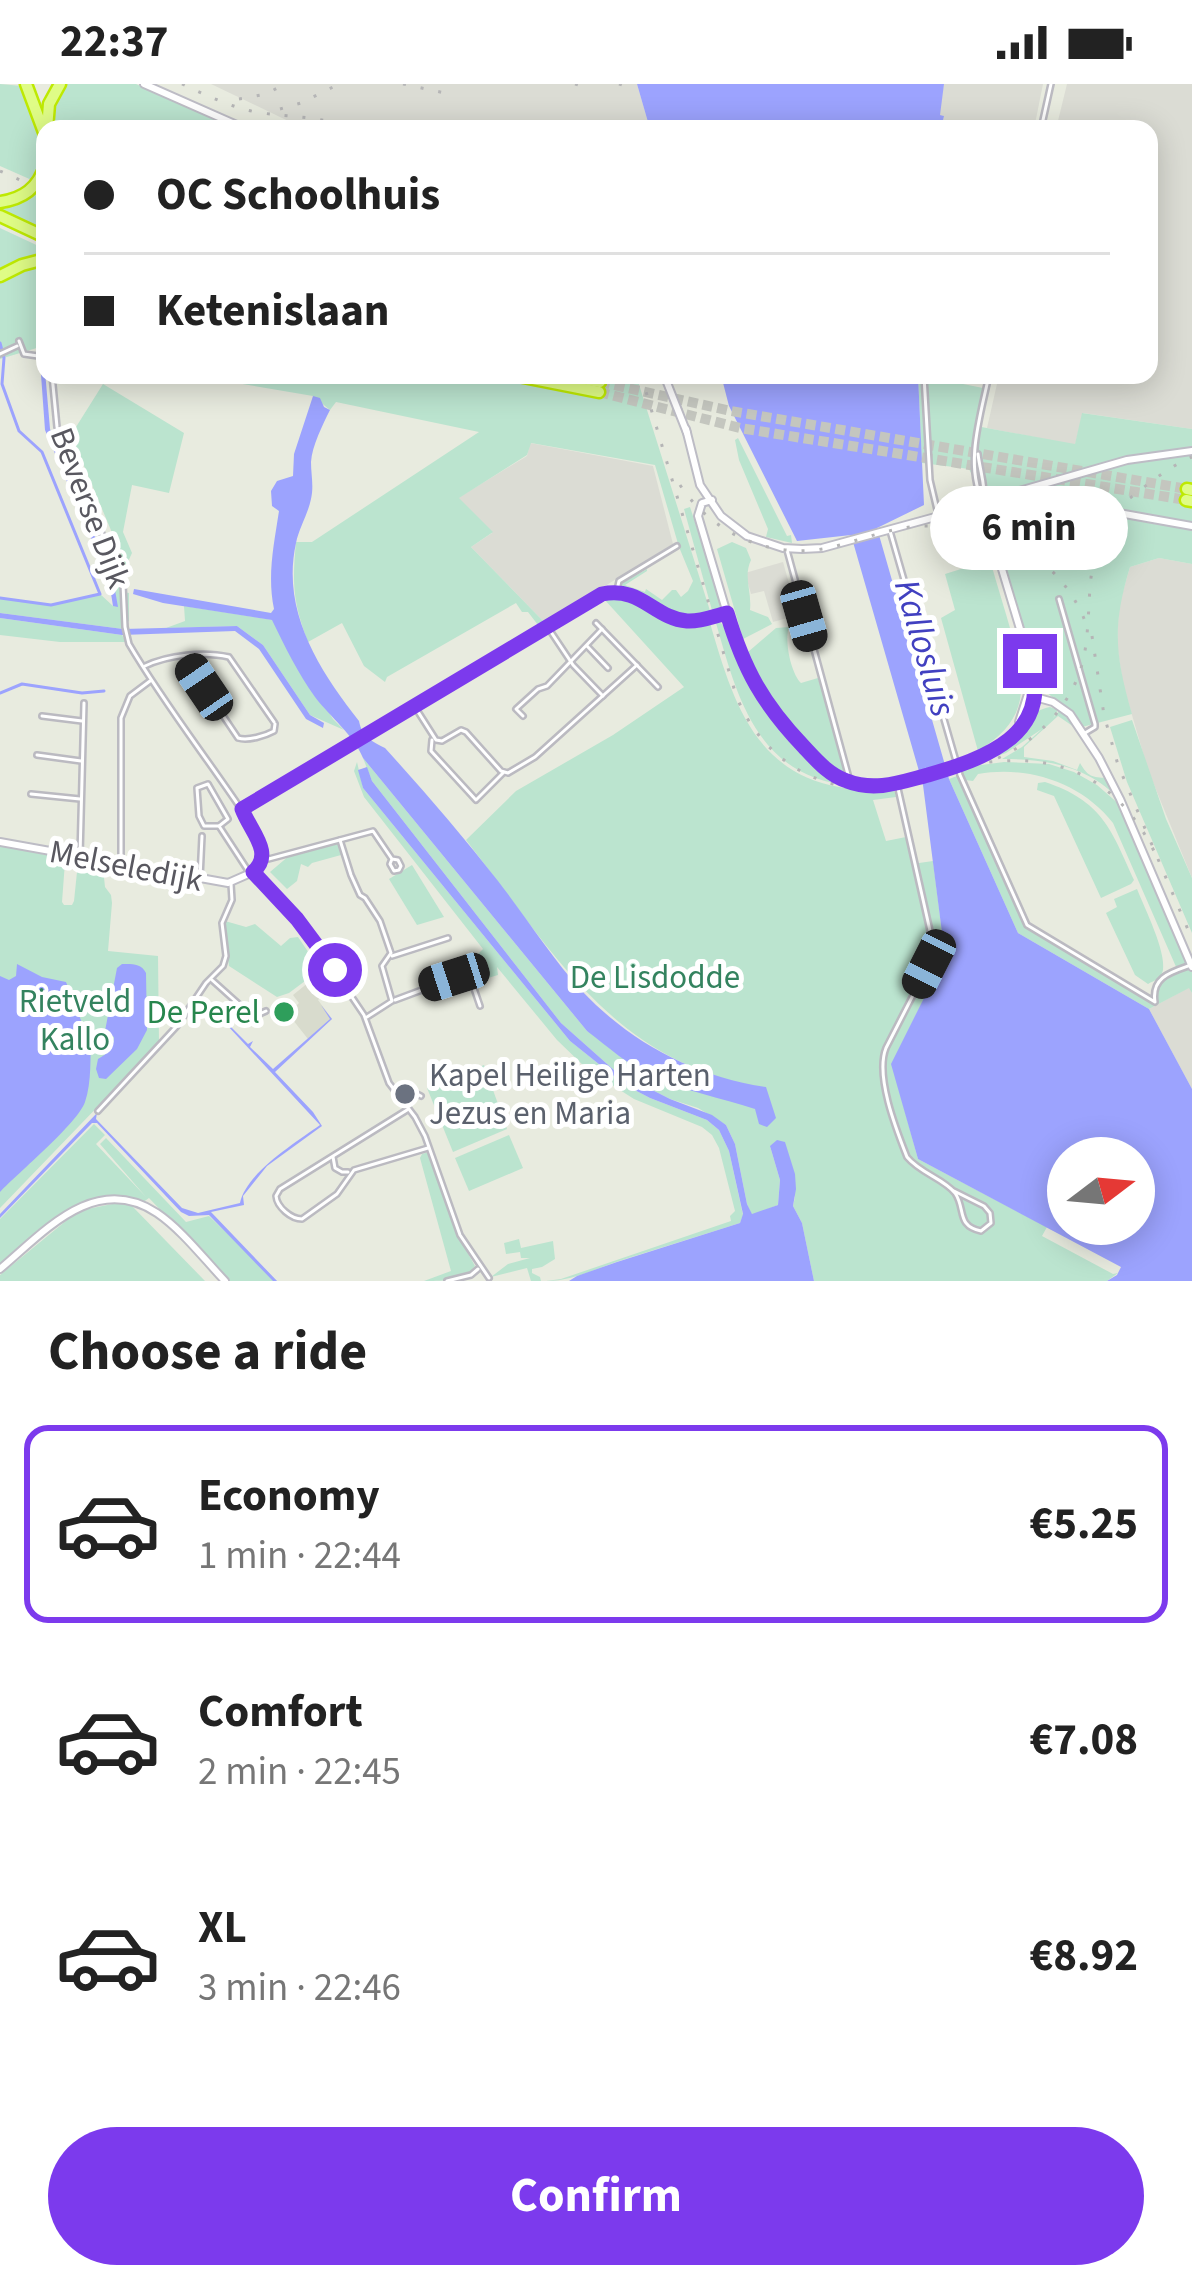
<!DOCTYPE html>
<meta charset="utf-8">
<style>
:root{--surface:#fff;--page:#f6f6f6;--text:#222;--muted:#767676;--line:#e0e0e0;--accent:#7c3aed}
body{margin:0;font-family:"Source Sans 3",sans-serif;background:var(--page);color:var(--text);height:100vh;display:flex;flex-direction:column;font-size:45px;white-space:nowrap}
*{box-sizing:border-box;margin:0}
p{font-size:39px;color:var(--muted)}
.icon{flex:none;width:66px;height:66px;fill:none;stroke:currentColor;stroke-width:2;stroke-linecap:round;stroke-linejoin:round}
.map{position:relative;height:1197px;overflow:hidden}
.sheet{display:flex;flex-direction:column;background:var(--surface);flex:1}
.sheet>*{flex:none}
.guide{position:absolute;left:36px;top:36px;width:1122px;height:264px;border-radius:24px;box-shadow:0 6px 30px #0003;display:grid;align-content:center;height:264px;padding:0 48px;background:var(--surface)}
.needle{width:78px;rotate:74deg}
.tools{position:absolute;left:1047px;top:1053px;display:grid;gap:24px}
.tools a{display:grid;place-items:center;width:108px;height:108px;border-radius:50%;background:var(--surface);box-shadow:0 6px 30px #0003;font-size:60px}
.end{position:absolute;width:54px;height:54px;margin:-27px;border:15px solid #7c3aed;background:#fff;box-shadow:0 0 0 6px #fff}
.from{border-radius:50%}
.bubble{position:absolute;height:84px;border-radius:42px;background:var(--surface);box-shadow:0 6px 30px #0003;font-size:39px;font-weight:700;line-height:84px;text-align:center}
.car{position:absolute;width:36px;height:72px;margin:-36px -18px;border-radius:15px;box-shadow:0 0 9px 3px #0007;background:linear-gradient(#222 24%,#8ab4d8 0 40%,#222 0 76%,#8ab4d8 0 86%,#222 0)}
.guide b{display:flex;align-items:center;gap:42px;height:114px;font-size:45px}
.guide b+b{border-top:3px solid var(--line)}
.guide i{width:30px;height:30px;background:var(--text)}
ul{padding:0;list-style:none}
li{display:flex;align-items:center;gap:36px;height:198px;margin:0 24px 18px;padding:0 24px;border:6px solid transparent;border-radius:24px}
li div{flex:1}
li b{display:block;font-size:45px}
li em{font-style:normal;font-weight:700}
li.on{border-color:var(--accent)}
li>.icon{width:108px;height:108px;stroke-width:1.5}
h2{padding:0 48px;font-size:54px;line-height:144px}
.button{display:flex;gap:24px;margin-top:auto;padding:24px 48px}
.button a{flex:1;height:138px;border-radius:72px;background:var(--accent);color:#fff;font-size:48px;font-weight:700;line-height:138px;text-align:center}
.status{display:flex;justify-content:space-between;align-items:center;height:84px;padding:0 60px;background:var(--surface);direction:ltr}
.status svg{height:33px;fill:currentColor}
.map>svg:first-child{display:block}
</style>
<div class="status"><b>22:37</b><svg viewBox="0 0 49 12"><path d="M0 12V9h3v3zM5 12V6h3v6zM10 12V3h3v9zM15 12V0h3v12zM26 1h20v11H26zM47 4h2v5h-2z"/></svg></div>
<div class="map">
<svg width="1192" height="1197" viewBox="0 0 1192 1197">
<rect width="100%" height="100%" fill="#e8ebdf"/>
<!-- industrial -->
<g fill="#dbdcd4">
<polygon points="211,0 637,0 650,45 305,45"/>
<polygon points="944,0 1043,0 1034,45 941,45 944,32 940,31 939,24"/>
<polygon points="1067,0 1192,0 1192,345 1083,329 1075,361 987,344 999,291 1149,291 1149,45 1056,45"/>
<polygon points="530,359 653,382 673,460 545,539 471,463 492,449 458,414 527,372"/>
<polygon points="1159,474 1192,480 1192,794 1148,686 1123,600 1117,561 1119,521 1130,483"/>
<polygon points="783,478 798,531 773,538 764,507 751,510 745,489"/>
<polygon points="1190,903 1192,909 1192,1005 1149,925"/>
</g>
<!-- education -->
<polygon fill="#d8dbcd" points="329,882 338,896 318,916 332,935 308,955 293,936 295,932 291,927 299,919 293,911"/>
<!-- green -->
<g fill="#bbe4cf">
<path d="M0,0l22,2c12,33 28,62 12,95l-34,-15z"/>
<polygon points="65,0 136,0 239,45 183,45 178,40 164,42 163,45 51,45 52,21"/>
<polygon points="45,90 45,148 0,128 0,121"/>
<polygon points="0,144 45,165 45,172 29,173 0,187"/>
<polygon points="45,178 45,264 40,263 0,275 0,194"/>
<path d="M189,291h305l103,20 4,-17 -9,-3h44l75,239c-39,11 -57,-14 -91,-26l-1,-3 28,-16v2l-22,14 20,7 1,-3 16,11 10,-10h4l5,7 7,-6 5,-10 -14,-34 -24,-82 -124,-22 -4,12 -68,43 34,34 -22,15 73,75 -6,3 -10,-13h-6l-6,-9 -129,74 -2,5 -21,-16 -22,-43 -34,19c-15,-40 -16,-58 -12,-100h16l167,-110 -143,-30 -6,8 -17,-14z"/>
<path d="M918,291l65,13 -7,38 99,18 7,-31 110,16v135l-33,-6 -29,9c-18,59 -15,88 2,147l-50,13 -21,-23 -20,-16 -6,-30 -13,-31 -27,-96 -1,-14 6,-8 -3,-15 -10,-8 -5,-13h-11l-2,-4 -47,-6z"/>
<polygon points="103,300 184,349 169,409 132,401 123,448 132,469 126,482 71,351"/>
<polygon points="738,354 787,452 791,451 792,459 766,453 768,445 739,376 735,356"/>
<polygon points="690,423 721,518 721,525 713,530 684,425"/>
<path d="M732,458l14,6 5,12c-8,17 1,31 -1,50l18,7 4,7 -29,15 -26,-90z"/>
<path d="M990,476c7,25 15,50 22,75 15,52 17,85 -34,116l-37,-133 14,-8 -10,-36z"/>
<polygon points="119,493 123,508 129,509 129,537 121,540 123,545 0,529 0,514 51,521 100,510 113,522 117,522 113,495"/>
<path d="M616,512c34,8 56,34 92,25l2,2c21,71 42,149 129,164 18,3 37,1 55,2l2,8 -23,3 13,41 20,-4 6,27 21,-3 12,95 -53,108 26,95 129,68 -5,9 71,38 5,-1 -11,8h-293l-12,-58 -9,-17 2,-9 -25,-51 10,34 -2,25 -26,10 -5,-11 -12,-60 -9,-19 -28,-17 -28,-9 -55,-28 -54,-48 -189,-242 -9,-23 224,273 169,78 2,4 8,-25c-153,-24 -213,-137 -300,-248l50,-49 97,-56 71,-48 -80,-88z"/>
<polygon points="184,522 273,536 333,635 344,646 310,631 263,561 237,542 166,544 185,537"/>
<polygon points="0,534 122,551 126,558 60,558 0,551"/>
<path d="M720,538l5,6h4c17,57 66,139 126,158 -97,-7 -117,-86 -139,-163z"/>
<path d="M789,543c-5,14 2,46 12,56l17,-5 28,92 -3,4c-35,-19 -83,-83 -95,-122l28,-24z"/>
<path d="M1050,623l8,3 -5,8 6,-7 12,10 16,25 -13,-19 -16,-11 -34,31v10l29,4 24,9 3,-7c8,14 12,14 27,15l9,18c-31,-31 -73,-37 -114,-37l20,-12 20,-18 -36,24 -32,11c16,-8 34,-18 44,-31 12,-14 13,-22 32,-26z"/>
<polygon points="1132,636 1166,735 1192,794 1192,849 1127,698 1110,643"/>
<path d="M357,678l6,26 207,253 55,44 25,13 57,22 12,10 10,21 14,64 -3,8c-40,13 -81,25 -121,38 -26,9 -47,20 -73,20l15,-2 170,-58 -1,-5 5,-5 -16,-63 -7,-13 -10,-8 -68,-28 -47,-30 -30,-29 -60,-73 1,8 -23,7 -3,-9 15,-6 -9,-13 5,-5 -119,-152 -10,-26z"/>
<path d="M1004,678l45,2 25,8 23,13 23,20 72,156v32l-3,-5 -40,21 -131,-76 -69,-154 8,-3 70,149 127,76 3,-18 20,-14 -64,-146c-31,-40 -85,-58 -135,-49l-5,7 -8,-1 -3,-8 4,-5z"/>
<path d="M1045,698c57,19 66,47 89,98l-3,4 -30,14 -47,-102 -17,-6 1,-7z"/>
<polygon points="338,760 341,771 312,779 308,783 301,780 297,797 287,805 270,788 290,771"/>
<polygon points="0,762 52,772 65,778 62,818 64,821 72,821 74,817 77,788 82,780 103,784 105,803 111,811 112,819 108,867 158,872 159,959 0,1124"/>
<polygon points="412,781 444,833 417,841 389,795"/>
<path d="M1137,805c8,20 29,62 26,81 -2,9 -8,10 -15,14l-13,-9 -29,-62 11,-6 -3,-8z"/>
<polygon points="225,837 246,843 255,840 281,862 290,854 298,853 311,872 311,880 317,888 289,909 277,913 229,882 223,841"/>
<polygon points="484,981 507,1045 453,1068 427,1004"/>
<path d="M94,1040l11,11 -9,9 50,53 -46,-53 6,-6 80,84 23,-6 68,65h-49l-79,-83 -7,5c-68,-17 -94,22 -142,62v-46z"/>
<polygon points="509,1051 523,1084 469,1107 455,1074"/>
<path d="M429,1068l26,78 20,36c-10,15 -34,15 -51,15l27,-10 -31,-113 2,-4z"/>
<polygon points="117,1119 132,1122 205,1197 0,1197 0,1191 78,1127"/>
<polygon points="519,1155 521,1164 553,1157 555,1175 542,1183 532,1185 532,1189 540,1193 541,1197 531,1197 527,1184 491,1193 508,1180 530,1174 521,1174 520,1168 506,1170 504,1159"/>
</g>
<!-- water -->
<g fill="#9ca3fe" fill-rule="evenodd">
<polygon points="637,0 944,0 940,31 944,32 941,45 650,45"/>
<polygon points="39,263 43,264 50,345 113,495 118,523 113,522 109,497 45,346"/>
<path d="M721,291h197l6,130 -47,23 72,251 69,154 131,76 43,80v192h-85l10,-6 4,-8 -203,-108 -27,-95 54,-108 -22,-171 -72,-250 -54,6 -68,-135zM1068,1074h66v66h-66z"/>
<path d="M313,312l7,2 4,9 6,3c-7,14 -18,36 -19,52 0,13 3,24 0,37 -3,15 -12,29 -15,44 -15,68 23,127 63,178 3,16 12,20 26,27 39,43 77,87 113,133 28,36 53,76 84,110 49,52 114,86 184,96l10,31 -9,9 -8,-3 -4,-15c-34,-11 -70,-18 -103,-33 -24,-11 -44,-29 -65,-45l-224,-273c-10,-24 -32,-40 -48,-61 -17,-24 -30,-50 -43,-77l-109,-17 -30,-9 1,-5 137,24 3,-4c-7,-33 0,-65 5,-98l-7,-5 -1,-15 6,-10 16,-5 1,-22z"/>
<polygon points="0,529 123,545 237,542 263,561 310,631 324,639 323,644 306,635 259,565 235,547 122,551 0,534"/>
<polygon points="367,683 372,697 561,939 615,987 670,1015 712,1031 726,1041 735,1060 747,1120 752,1130 778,1121 780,1096 770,1062 777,1056 785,1058 795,1090 796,1105 793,1122 802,1139 814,1197 569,1197 577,1192 617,1178 740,1139 743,1130 729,1067 719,1046 707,1036 650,1014 625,1001 570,957 363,704 358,686"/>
<path d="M17,880l25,13 24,5 18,46 7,7c-1,21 1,47 -6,67 -7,21 -67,71 -85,90v-216l9,4 7,-4z"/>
<path d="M122,880c10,0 19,-1 24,9l1,57 -10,19 -31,30 -7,-1 -3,-9 2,-10c9,-5 16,-11 16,-22l-9,-6 12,-63z"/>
<path d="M200,912l48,48 5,-3 -3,6 23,22 57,-50 -9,-14 11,14 -57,53 38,40 9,14 -55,40 -24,30 1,9 -33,7 66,69h-4l-64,-66 -20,1 -8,-4 -84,-89h-5l-92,95v-4l97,-101 -1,6 86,89 16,5 42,-10c6,-30 55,-60 80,-78z"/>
</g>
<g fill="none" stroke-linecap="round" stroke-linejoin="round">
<!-- stream -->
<g stroke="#9ca3fe" stroke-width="3">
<polyline points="0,259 4,274 2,300 19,347 42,368 100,510 51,521 0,514"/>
<polyline points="315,291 346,295"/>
<polyline points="0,609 22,600 82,609 104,607"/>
</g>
<!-- highway-tunnel -->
<g stroke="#c4c6bf" stroke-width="10" stroke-dasharray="10 5" stroke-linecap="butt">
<polyline points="600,298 731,327 1187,405"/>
<polyline points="599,308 740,344 1186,416"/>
</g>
<defs>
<g id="street">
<polyline points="1041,45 1051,0"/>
<polyline points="19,257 24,270 45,273"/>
<polyline points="0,270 17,262"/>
<path d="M52,291l5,52 66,157 2,43 4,17c34,58 75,110 112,165"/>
<polyline points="924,292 930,396 938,430"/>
<path d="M978,370c2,17 8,33 6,49"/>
<path d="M983,418c-19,-37 -2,-88 6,-127"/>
<path d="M890,447l70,244 67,150 128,77c-4,-25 16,-30 36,-37"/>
<polyline points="787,466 849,694"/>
<polyline points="617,506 619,497 677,462"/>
<polyline points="1059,515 1095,640 1095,643 1085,649"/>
<polyline points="596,539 658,603"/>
<polyline points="549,545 573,581 603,612"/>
<polyline points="587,562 608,584"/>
<path d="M185,575l53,79c10,3 27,-2 36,-7l1,-7"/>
<path d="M145,582c23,-11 59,-15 84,-9l45,65"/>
<polyline points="415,623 436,656 442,657 461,646 466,648 501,687 508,689 535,673 637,581"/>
<polyline points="42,632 82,637"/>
<polyline points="523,632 516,625 538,605 547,602 602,545"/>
<polyline points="432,656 431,667 476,716 503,689"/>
<polyline points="37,671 81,677"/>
<polygon points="208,700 228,735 219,742 204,742 199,732 197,704"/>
<path d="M897,700l36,160 -4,20 -43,84c-11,28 10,81 21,109 13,16 37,22 48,36 11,16 1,33 26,38l10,-8 -1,-10 -6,-7 -30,-15"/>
<polyline points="31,710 80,715"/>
<polyline points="219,742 249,788"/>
<polyline points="340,756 351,791 360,811 365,814 380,837 391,869 382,882 392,917 367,933"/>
<polyline points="80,772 84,619"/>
<polyline points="265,776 373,747 392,775 390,780 394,787 399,786 401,782 398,776 392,775"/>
<polyline points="121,778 121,634 130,612 150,597"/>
<polyline points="256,791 312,854 364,931 389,999 415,1033 425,1052 460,1151 489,1194"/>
<polyline points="200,794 202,752"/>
<polyline points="392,872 448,854"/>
<polyline points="469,890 480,922"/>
<polyline points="212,896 251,931 255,932 266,927"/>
<polyline points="395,916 478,885"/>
<polyline points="397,1009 407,1005 421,1012"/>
<path d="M407,1026l-127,79 -4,7c1,11 15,23 26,23l35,-25 17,-24 74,-22"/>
<polyline points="98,1027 177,942 206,899 223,882 226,872 222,839 232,816 231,800"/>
<polyline points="333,1073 335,1084 342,1088 348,1088"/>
<polyline points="447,1197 471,1191 478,1185"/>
</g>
<g id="secondary">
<polyline points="144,0 246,45"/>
<polyline points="664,291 687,349"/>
<polyline points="686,345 700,401 721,432 747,452 783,464 802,465 822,464 939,432 973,427 995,414 1127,376 1192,367"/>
<polyline points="712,416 702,419 698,432 737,563 762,614 784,642 830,689 858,701 881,703 984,673 1009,658 1028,629 1033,612 1033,588 995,462 981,432 983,419"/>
<polyline points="985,422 990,430 993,449"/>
<polyline points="954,425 970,420 983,419 995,424 1027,416 1046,416 1192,442"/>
<polyline points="1028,611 1053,618 1070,630 1099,674 1120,715 1192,883"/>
<polyline points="1019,638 1029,607 1027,581"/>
<path d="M0,758l228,41 25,-11 10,-12 -1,-12 -21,-39 351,-210c38,-20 53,10 85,20 17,5 34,-2 50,-6"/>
<path d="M0,1185c44,-37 95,-97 157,-56 25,17 47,46 68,68"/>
</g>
<g id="highway">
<polyline points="26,0 45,51"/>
<polyline points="47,45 49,20 60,0"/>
<path d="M0,118c23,-3 38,-14 45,-36"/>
<polyline points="0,132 45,153"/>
<polyline points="0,192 22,181 45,175"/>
<polyline points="513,291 599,308"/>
<polyline points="558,291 600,298"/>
<polyline points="1187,405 1192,406"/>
<polyline points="1186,416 1192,417"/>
</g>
</defs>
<!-- street casing -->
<use href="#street" stroke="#bbbac1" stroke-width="8"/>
<!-- secondary casing -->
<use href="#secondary" stroke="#bdbcc5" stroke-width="10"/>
<!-- highway casing -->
<use href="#highway" stroke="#bee902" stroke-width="15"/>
<!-- street -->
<use href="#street" stroke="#fff" stroke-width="3"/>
<!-- secondary -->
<use href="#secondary" stroke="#fff" stroke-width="6"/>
<!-- highway -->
<use href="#highway" stroke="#dffc86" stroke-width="10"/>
<!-- rail -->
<g stroke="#b5b5b6" stroke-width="3" stroke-dasharray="3 15" stroke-linecap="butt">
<path d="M182,0c24,11 48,23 74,28 35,6 62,3 97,17"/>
<polyline points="403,0 454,11"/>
<polyline points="575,0 590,4"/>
<polyline points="619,0 622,1"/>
<polyline points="239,15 266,10 285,0"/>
<polyline points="280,25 301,19 339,0"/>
<polyline points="0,87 27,99"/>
<path d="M641,291l95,320c23,60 80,99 144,92 25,-2 48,-12 72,-18 89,-22 159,-3 202,82"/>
<path d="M680,401c33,50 93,76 152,62 33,-8 64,-22 98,-21 50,1 96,22 146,4 44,-15 73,-55 116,-73"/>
<path d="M1008,458c37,17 62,42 77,79"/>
<polyline points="1092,552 1104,631 1118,681 1192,855"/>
<path d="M998,674c47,-21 83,-64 88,-115 7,-55 -4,-87 36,-134"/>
</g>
</g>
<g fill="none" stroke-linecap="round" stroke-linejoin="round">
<!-- route -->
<path stroke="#7c3aed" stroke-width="15" d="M335,886l-38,-51 -44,-47c22,-19 -3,-41 -11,-63l360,-215c39,-8 52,24 85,27 14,1 27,-5 40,-8 17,57 36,91 77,134 13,14 25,28 43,34 28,11 54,1 81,-6 55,-16 126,-40 102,-114"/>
</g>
<!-- markers -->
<circle fill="#2e9e5b" stroke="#fff" stroke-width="4.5" cx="284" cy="928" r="12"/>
<circle fill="#6b7280" stroke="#fff" stroke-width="4.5" cx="405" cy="1010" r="12"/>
<g text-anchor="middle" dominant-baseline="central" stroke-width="10" stroke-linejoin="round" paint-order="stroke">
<!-- street labels -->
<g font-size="33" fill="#595860" stroke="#fff">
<text transform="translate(90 424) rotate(69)">Beverse Dijk</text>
<text transform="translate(126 782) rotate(11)">Melseledijk</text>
</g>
<!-- park labels -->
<g font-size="33" fill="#34835f" stroke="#fff">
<text x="655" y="893">De Lisdodde</text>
<text x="75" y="917">Rietveld<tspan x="75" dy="38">Kallo</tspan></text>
</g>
<!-- leisure labels -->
<g font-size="33" fill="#27864d" stroke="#fff" text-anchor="end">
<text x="260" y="928">De Perel</text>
</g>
<!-- worship labels -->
<g font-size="33" fill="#5b616d" stroke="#fff" text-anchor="start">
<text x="429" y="991">Kapel Heilige Harten<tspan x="429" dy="38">Jezus en Maria</tspan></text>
</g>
<!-- water labels -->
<g font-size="36" font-style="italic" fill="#4140c0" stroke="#fff">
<text transform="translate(925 564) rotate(74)">Kallosluis</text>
</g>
</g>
</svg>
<div class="tools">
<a><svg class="needle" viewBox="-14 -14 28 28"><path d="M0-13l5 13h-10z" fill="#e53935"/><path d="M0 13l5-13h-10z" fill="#767676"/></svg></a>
</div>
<i class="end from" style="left:335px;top:886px"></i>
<i class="end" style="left:1030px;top:577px"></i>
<div class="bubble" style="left:930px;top:402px;width:198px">6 min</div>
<i class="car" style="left:804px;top:532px;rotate:164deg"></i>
<i class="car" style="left:204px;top:603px;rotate:326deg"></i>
<i class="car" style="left:929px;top:880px;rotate:207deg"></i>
<i class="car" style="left:454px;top:893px;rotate:252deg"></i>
<div class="guide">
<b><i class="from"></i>OC Schoolhuis</b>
<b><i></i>Ketenislaan</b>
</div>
</div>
<section class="sheet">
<h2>Choose a ride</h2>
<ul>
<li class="on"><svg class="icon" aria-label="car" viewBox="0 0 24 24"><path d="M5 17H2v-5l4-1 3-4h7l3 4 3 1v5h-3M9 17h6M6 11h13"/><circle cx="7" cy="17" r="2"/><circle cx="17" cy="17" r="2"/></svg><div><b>Economy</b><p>1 min · 22:44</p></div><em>€5.25</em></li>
<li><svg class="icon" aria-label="car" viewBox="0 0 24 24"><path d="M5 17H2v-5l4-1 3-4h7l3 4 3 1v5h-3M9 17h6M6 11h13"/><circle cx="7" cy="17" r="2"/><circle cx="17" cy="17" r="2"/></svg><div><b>Comfort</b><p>2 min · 22:45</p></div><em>€7.08</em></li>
<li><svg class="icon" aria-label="car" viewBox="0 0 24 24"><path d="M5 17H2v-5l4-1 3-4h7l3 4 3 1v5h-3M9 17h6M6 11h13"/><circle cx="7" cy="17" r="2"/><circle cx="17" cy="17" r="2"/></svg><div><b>XL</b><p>3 min · 22:46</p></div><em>€8.92</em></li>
</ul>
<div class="button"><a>Confirm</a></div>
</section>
